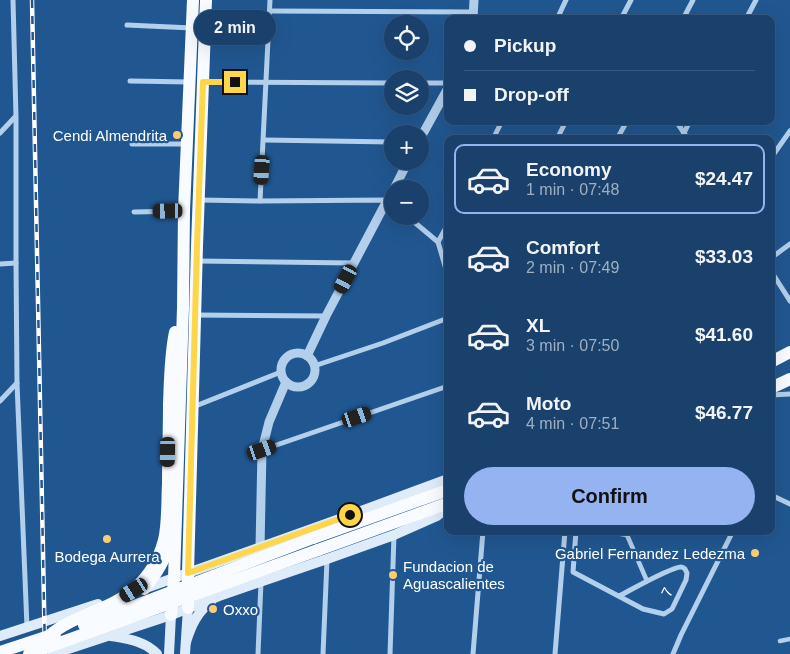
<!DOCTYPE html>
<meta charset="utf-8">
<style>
:root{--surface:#19416c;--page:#224872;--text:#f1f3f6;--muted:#9fafc2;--line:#375a7f;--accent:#95b2f1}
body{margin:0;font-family:Helvetica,sans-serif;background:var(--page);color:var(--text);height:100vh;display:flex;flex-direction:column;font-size:19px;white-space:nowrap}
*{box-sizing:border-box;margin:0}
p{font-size:16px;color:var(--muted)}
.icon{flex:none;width:28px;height:28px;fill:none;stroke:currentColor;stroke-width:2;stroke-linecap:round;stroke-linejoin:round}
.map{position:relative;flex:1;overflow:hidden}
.drawer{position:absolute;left:444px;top:135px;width:331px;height:400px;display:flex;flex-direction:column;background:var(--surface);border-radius:10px;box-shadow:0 5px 20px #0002,0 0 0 1px var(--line)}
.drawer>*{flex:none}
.guide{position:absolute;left:444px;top:15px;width:331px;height:110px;border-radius:10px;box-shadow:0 5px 20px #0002,0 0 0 1px var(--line);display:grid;align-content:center;height:110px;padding:0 20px;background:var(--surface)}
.buttons{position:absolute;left:384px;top:15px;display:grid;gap:10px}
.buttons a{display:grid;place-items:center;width:45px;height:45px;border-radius:50%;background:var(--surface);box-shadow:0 5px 20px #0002,0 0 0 1px var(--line);font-size:25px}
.end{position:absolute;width:22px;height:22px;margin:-11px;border:6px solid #ffd54a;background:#111;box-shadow:0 0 0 2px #111}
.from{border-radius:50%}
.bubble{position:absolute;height:35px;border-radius:18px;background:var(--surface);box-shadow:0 5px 20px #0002,0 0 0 1px var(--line);font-size:16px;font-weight:700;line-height:35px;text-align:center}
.car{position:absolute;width:15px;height:30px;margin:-15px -8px;border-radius:6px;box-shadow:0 0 4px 1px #0007;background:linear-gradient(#222 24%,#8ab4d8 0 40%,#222 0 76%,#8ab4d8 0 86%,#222 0)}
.guide b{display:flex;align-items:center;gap:18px;height:48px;font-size:19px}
.guide b+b{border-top:1px solid var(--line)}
.guide i{width:12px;height:12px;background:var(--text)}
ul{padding:9px 0 0;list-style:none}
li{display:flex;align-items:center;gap:15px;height:70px;margin:0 10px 8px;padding:0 10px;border:2px solid transparent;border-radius:10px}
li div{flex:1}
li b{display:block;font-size:19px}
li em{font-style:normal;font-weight:700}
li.current{border-color:var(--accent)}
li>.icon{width:45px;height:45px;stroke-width:1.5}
.action{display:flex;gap:10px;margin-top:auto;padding:10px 20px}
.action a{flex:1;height:58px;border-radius:30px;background:var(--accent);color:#111;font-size:20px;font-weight:700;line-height:58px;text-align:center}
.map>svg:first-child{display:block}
</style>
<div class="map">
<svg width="790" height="654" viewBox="0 0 790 654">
<rect width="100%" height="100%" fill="#215790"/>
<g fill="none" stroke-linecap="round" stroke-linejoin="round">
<!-- pedestrian -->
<g stroke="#b2cfec" stroke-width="4.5">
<polyline points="615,533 627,535 635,531"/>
<polyline points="627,535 647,581"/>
<polyline points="780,641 790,639"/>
</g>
<!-- minor -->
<g stroke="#b2cfec" stroke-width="5">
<polyline points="13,0 16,117 16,263 17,383 27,627"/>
<polyline points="270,11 474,12"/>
<polyline points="557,19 566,0"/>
<polyline points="621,19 631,0"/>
<polyline points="683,19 693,0"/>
<polyline points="746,19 756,0"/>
<polyline points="127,25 192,28"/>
<polyline points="130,81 190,82"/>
<polyline points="204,82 392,83"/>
<polyline points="420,83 448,83"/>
<polyline points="676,121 688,139"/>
<polyline points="0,133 15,117"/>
<polyline points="493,139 502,121"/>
<polyline points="557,139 566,121"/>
<polyline points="617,139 627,121"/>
<polyline points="681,139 690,121"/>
<polyline points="264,140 392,142"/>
<polyline points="132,144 187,144"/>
<polyline points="771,158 790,131"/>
<polyline points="200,200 260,201 388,200 392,204"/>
<polyline points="260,201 270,0"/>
<polyline points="134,212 184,211"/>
<polyline points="407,216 438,242 448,276"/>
<polyline points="438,242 448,224"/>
<polyline points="771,258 790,244"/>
<polyline points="197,261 353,263"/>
<polyline points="0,264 16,263"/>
<polyline points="771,271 790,301"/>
<polyline points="195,315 326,316"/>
<polyline points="314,366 383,343 448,318"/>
<polyline points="771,395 790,394"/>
<polyline points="0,401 17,383"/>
<polyline points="193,407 281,372"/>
<polyline points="262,450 448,386"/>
<polyline points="771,495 790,504"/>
<path d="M576,531l-3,41 70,37 21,5 8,-5 14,-29 1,-7 -2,-4c-1,-1 -2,-2 -4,-2 -10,0 -52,24 -62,29"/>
<polyline points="258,654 261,582"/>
<polyline points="323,654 327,560"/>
<polyline points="390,654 394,535"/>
<polyline points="473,654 483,531"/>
<polyline points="555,654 565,531"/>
<polyline points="673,654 681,635 733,531"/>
</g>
<!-- tertiary -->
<g stroke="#b2cfec" stroke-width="9">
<polyline points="473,19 474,0"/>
<polyline points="420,139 448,88"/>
<polyline points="394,189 408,161"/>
<circle cx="298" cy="370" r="17"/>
<polyline points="307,356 326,316 392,191"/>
<polyline points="260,548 262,450 269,422 286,382"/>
</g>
<!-- secondary -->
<g stroke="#deebf9" stroke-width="10">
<polyline points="143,589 334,521 448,479"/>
<polyline points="0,636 98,604"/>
<path d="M111,636c17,3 34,5 46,18"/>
<path d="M186,642c5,-16 11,-30 25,-40"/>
<polyline points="53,654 171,615 219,596 327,559 394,535 437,516 448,507"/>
<polyline points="169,654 171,615"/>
<polyline points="185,654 188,608"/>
</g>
<!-- primary -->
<g stroke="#f8fbff" stroke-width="12">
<polyline points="771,362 790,352"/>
<polyline points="771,388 790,379"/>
<polyline points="313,538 448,490"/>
<polyline points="318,550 448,503"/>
<path d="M144,589c15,-18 20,-29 28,-50"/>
<polyline points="188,608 188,573 197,246 206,0"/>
<polyline points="171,615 174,578 183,308 184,211 193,0"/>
</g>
<defs>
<polyline id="rail" points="32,0 45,654"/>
</defs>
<!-- rail casing -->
<use href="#rail" stroke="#fff" stroke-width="4.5"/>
<!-- rail -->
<use href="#rail" stroke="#215790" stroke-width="2.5" stroke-dasharray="8" stroke-linecap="butt"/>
<!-- primary-bridge -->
<g stroke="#f8fbff" stroke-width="12">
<polyline points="84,625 313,538"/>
<path d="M49,636c25,-22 61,-25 86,-48 14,-12 24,-29 29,-48 4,-16 3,-39 4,-56 0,-27 1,-54 1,-80 1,-24 1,-48 6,-72"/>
<polyline points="0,652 55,634"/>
<polyline points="29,654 318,550"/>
</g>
</g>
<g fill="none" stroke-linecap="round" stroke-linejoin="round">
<!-- route -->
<polyline stroke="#ffd54a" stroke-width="6" points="235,82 203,82 197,246 188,573 350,515"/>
</g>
<!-- markers -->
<g fill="#f9cc74" stroke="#215790" stroke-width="2">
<circle cx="177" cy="135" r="5"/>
<circle cx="107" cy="539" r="5"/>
<circle cx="755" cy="553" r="5"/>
<circle cx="393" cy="575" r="5"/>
<circle cx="213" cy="609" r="5"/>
</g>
<g text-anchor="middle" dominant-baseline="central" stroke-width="4.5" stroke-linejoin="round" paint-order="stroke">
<!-- poi labels -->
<g font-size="15" fill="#fff" stroke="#215790" text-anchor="end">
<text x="167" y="135">Cendi Almendrita</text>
<text x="745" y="553">Gabriel Fernandez Ledezma</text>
<text x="107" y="556" text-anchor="middle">Bodega Aurrera</text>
<text x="403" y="566" text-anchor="start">Fundacion de<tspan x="403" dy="17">Aguascalientes</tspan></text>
<text x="223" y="609" text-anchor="start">Oxxo</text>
</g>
<!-- street labels -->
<g font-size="15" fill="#fff" stroke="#215790">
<text transform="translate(667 592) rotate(-64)">7</text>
</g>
</g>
</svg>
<div class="buttons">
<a><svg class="icon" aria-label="locate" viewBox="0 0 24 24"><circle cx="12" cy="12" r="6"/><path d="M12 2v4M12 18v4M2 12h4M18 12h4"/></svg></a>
<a><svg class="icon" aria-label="layers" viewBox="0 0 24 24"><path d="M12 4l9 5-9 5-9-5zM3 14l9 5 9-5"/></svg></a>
<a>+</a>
<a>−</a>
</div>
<i class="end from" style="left:350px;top:515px"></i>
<i class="end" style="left:235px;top:82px"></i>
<div class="bubble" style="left:194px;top:10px;width:82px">2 min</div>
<i class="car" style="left:262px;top:170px;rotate:184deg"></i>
<i class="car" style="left:168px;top:211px;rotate:269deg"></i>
<i class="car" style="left:346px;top:279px;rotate:208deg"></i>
<i class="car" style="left:357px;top:417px;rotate:71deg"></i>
<i class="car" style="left:262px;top:450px;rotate:71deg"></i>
<i class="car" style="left:168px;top:452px;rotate:181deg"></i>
<i class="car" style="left:134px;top:590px;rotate:237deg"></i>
<div class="guide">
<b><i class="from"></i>Pickup</b>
<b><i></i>Drop-off</b>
</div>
<section class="drawer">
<ul>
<li class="current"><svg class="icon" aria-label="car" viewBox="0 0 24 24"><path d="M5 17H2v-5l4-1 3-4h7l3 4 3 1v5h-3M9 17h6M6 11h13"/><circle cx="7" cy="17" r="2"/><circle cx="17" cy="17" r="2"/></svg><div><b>Economy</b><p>1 min · 07:48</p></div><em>$24.47</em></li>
<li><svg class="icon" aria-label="car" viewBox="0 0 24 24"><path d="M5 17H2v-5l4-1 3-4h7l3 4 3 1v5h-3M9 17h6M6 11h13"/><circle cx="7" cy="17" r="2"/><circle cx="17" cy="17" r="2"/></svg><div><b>Comfort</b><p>2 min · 07:49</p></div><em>$33.03</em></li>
<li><svg class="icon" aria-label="car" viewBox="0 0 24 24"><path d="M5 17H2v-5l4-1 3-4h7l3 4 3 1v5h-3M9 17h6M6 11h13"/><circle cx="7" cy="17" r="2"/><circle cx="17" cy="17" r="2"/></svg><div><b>XL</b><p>3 min · 07:50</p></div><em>$41.60</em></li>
<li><svg class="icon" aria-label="car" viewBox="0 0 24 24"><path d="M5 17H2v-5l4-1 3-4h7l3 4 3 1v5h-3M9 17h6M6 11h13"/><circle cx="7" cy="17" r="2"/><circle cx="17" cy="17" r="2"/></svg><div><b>Moto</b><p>4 min · 07:51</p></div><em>$46.77</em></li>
</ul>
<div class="action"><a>Confirm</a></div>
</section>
</div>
